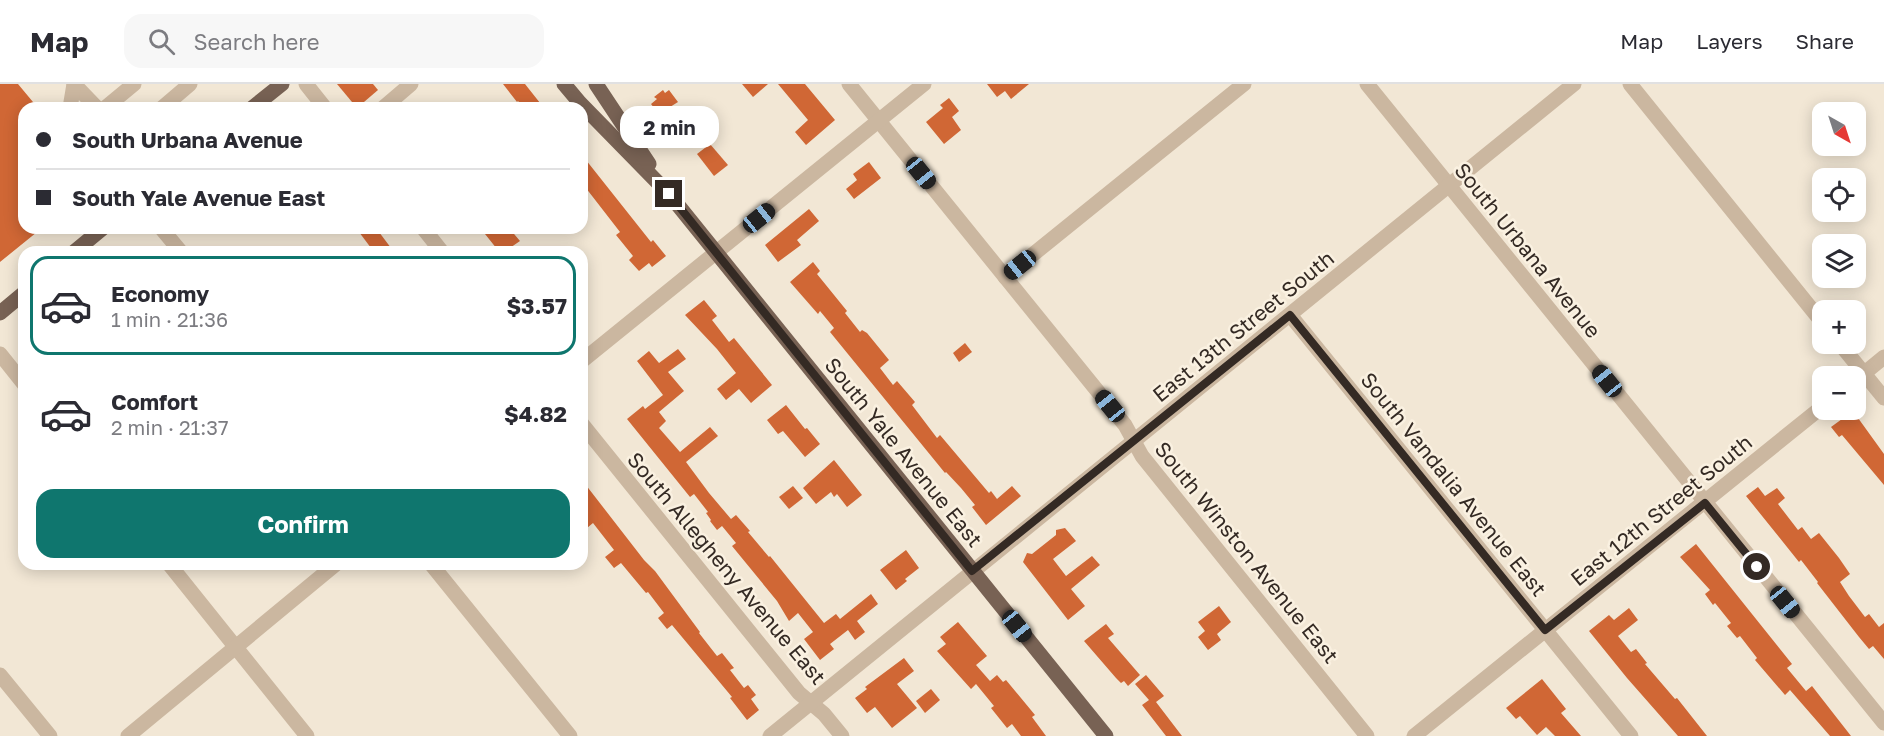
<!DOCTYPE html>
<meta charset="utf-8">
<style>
:root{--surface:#fff;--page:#f7f7f7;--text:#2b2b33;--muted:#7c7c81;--line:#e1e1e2;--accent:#0f766e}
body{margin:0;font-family:"Golos Text",sans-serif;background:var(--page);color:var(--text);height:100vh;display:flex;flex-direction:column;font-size:22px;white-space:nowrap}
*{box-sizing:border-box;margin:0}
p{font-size:20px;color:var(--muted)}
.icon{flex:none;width:33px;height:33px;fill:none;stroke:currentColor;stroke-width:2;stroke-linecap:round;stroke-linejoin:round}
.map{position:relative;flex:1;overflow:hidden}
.side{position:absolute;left:18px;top:162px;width:570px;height:324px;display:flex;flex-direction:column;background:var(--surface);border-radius:18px;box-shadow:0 3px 15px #0003}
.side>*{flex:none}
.hud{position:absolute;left:18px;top:18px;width:570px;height:132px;border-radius:18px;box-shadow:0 3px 15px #0003;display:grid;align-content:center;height:132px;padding:0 18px;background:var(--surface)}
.needle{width:39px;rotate:141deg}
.buttons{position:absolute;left:1812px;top:18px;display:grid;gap:12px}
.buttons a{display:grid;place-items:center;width:54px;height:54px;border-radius:12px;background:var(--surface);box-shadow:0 3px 15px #0003;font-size:30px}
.end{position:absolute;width:27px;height:27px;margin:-14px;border:8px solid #342a24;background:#fff;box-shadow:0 0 0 3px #fff}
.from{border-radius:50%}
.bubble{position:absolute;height:42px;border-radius:18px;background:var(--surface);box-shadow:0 3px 15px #0003;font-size:20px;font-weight:700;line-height:42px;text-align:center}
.car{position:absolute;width:18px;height:36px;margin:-18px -9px;border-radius:8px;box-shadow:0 0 4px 2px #0007;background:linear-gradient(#222 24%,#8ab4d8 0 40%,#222 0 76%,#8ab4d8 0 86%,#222 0)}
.hud b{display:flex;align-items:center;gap:21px;height:57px;font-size:22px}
.hud b+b{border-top:2px solid var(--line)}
.hud i{width:15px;height:15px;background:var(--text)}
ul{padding:10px 0 0;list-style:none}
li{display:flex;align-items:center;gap:18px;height:99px;margin:0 12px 9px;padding:0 6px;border:3px solid transparent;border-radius:18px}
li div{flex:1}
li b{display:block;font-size:22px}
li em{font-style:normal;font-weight:700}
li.current{border-color:var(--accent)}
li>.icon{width:54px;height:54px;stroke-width:1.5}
.primary-button{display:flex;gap:12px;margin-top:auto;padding:12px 18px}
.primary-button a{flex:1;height:69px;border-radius:18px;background:var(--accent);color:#fff;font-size:24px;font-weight:700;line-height:69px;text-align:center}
header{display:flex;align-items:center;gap:36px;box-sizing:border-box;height:84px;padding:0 30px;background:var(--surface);border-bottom:2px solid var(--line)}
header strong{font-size:28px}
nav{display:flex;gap:33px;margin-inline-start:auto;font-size:21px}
.search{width:420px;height:54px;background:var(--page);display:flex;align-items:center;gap:15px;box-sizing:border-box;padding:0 21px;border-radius:18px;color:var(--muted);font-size:22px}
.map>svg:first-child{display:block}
</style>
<header>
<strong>Map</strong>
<div class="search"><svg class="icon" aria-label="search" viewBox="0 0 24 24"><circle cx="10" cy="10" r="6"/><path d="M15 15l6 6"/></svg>Search here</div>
<nav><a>Map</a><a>Layers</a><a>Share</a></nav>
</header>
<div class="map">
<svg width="1884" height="652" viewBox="0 0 1884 652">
<rect width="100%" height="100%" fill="#f2e7d5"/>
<!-- building -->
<g fill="#d06735">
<polygon points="0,0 18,0 38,24 24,24 24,144 42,144 0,178"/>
<polygon points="337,0 373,0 378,6 357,24"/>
<polygon points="503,0 525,0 544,24 524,24 518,17 517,18"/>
<polygon points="742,0 768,0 753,13"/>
<polygon points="778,0 805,0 835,36 806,61 795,48 808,36"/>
<polygon points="987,0 1029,0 1011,15 1005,7 997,13"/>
<polygon points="663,6 665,9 669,6 678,18 670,23 693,52 682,60 681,59 677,62 668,50 672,47 651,20 657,15 654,13"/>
<polygon points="949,14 959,27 952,33 961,46 944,60 926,38 943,24 940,21"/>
<polygon points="710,60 728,81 714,92 697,70"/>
<polygon points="582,71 651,158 653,156 666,172 652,183 649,179 639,187 629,176 633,172 616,151 620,148 582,99"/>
<polygon points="869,78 881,94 854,115 846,105 857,96 853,90"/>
<polygon points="809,125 819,137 797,156 801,161 778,178 765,161"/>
<polygon points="356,144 376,144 394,168 374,168"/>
<polygon points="493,144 509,144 520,157 504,168 500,163 497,165 485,150"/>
<polygon points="813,178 820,187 817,190 847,227 845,229 860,248 862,246 867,249 889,276 880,284 893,301 897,297 915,318 912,321 937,354 940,351 989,409 991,407 997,415 1012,402 1021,412 986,441 972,423 975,421 961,404 946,388 945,389 830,248 834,244 820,227 818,230 790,198"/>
<polygon points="704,216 717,232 712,236 729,258 734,254 772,301 751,319 739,305 726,316 717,305 736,289 717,265 685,231"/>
<polygon points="965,259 972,268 959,278 953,269"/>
<polygon points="678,265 686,275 668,288 684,307 659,328 666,337 659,344 680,368 710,343 718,352 686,378 709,409 731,435 736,431 750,447 748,448 769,473 770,472 824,539 836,530 840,535 871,510 878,520 857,537 865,548 855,556 848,546 830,560 834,565 820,576 804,555 813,548 798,529 789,537 777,517 732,462 736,459 722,442 717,446 710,437 711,436 706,429 708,428 694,410 690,413 627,335 643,322 645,325 663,311 637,277 649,267 659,279"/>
<polygon points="786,321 805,345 807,344 820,360 805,373 783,347 778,350 767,336"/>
<polygon points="1853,327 1884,370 1884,401 1842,351 1839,353 1831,343"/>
<polygon points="834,376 862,411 847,423 837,410 834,413 831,408 816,420 803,404"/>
<polygon points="582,396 644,476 655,487 700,548 699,549 717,572 722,569 734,584 730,586 744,604 748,601 756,611 751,615 759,626 747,636 730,614 732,613 672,541 667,545 658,534 664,529 648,508 646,509 621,479 614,484 605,473 614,466 593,439 587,444 582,438"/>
<polygon points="793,402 803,414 789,425 779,413"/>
<polygon points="1758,403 1765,412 1777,404 1785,414 1778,420 1798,446 1802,443 1811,455 1819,449 1839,474 1850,490 1840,498 1849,512 1865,533 1869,530 1879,543 1884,539 1884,575 1873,562 1869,565 1859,553 1817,499 1818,498 1801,476 1799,478 1746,412"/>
<polygon points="1065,444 1076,457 1053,475 1066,492 1092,472 1100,481 1071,505 1085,522 1068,536 1023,478 1027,469 1032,470 1056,451 1056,446"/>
<polygon points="1696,460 1792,580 1787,584 1806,607 1812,602 1851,652 1830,652 1790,606 1785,611 1755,576 1757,574 1740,552 1737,554 1727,542 1731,539 1715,519 1713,521 1705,510 1710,506 1680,473"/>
<polygon points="906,466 919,484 905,495 907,497 896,506 880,486"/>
<polygon points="1219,522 1231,538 1217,550 1221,556 1208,566 1198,553 1205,547 1198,538"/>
<polygon points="1629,524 1638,536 1618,552 1631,568 1636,565 1647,579 1645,580 1675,615 1677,614 1707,652 1678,652 1627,594 1589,547 1609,531 1614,536"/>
<polygon points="958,538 987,572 976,581 990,597 997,591 1003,598 1006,596 1035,631 1032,633 1046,652 1021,652 1012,640 1007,644 991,624 994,622 976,600 971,605 937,567 946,560 940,553"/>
<polygon points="1106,540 1114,550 1108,554 1140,591 1128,602 1124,597 1121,599 1116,594 1084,557"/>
<polygon points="904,574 914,587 897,600 917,624 892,644 875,623 867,629 855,614 867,605 865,603"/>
<polygon points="1146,591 1164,612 1156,618 1182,652 1166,652 1142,621 1149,616 1135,600"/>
<polygon points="1542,595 1566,625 1561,629 1581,652 1555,652 1546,643 1537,651 1520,632 1516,635 1506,624"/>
<polygon points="931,605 940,616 925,629 916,617"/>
</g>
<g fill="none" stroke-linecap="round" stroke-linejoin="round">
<!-- minor -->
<g stroke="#cbb7a0" stroke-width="15">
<polyline points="74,0 97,24"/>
<polyline points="306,0 325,24"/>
<polyline points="849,0 1125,341 1142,372 1367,652"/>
<polyline points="1367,0 1884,639"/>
<polyline points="1630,0 1822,238"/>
<polyline points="70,24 74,0"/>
<polyline points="105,24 134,0"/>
<polyline points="162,24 190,0"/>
<polyline points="383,24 411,0"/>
<polyline points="161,144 181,168"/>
<polyline points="423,144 442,168"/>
<polyline points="1005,193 1244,0"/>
<polyline points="1290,231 1631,652"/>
<polyline points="1840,260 1884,314"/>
<polyline points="0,270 24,300"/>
<polyline points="582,277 924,0"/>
<polyline points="1856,296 1884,273"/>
<polyline points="582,340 799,609 824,630 842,652"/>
<polyline points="169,480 307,652"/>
<polyline points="431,480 570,652"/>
<polyline points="0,591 50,652"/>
<polyline points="128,652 336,480"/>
<polyline points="770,652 1574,0"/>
<polyline points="1414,652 1822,323"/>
</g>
<!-- major -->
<g stroke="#786254" stroke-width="15">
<polyline points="564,0 580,19 669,110 1106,652"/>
<polyline points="596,0 649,80"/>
<polyline points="252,24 282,0"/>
<polyline points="74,168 103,144"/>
<polyline points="0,229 24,209"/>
</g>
</g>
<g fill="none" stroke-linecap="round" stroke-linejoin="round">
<!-- route -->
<polyline stroke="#342a24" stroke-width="8" points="669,110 972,487 1290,231 1545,546 1705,419 1757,483"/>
</g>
<g text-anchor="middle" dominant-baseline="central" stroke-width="5" stroke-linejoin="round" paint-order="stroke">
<!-- street labels -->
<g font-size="21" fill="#342a24" stroke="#faf1e1">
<text transform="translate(1528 166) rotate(51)">South Urbana Avenue</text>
<text transform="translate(1243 242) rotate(-39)">East 13th Street South</text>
<text transform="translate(904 368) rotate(51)">South Yale Avenue East</text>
<text transform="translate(1454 400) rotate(51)">South Vandalia Avenue East</text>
<text transform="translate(1661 426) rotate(-39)">East 12th Street South</text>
<text transform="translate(1247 468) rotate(51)">South Winston Avenue East</text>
<text transform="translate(727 484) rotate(50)">South Allegheny Avenue East</text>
</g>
</g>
</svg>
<div class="buttons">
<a><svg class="needle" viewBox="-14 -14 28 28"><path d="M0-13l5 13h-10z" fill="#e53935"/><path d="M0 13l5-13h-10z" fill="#7c7c81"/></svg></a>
<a><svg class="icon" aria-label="locate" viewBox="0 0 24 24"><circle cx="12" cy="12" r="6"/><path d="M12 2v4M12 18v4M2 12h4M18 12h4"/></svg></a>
<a><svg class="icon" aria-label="layers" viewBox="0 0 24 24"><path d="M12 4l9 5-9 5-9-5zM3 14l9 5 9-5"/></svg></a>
<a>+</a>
<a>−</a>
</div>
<i class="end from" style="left:1757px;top:483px"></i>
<i class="end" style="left:669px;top:110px"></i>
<div class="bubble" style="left:620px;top:22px;width:99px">2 min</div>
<i class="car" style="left:921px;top:89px;rotate:141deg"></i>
<i class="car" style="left:759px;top:134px;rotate:51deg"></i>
<i class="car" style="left:1020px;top:181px;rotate:231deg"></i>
<i class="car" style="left:1607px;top:297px;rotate:321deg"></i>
<i class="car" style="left:1110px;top:322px;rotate:321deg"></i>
<i class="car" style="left:1785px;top:518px;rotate:141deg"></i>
<i class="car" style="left:1017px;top:542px;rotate:141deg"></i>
<div class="hud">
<b><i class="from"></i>South Urbana Avenue</b>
<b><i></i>South Yale Avenue East</b>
</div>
<section class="side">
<ul>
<li class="current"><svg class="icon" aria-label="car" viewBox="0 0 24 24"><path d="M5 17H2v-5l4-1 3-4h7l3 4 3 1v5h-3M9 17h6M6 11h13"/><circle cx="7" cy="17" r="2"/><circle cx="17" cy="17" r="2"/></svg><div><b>Economy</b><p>1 min · 21:36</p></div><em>$3.57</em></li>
<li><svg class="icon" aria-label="car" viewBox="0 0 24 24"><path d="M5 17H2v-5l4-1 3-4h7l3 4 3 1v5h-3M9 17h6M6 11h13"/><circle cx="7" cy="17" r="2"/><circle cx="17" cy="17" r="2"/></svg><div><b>Comfort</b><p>2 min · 21:37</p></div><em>$4.82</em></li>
</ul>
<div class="primary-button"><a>Confirm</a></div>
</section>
</div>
